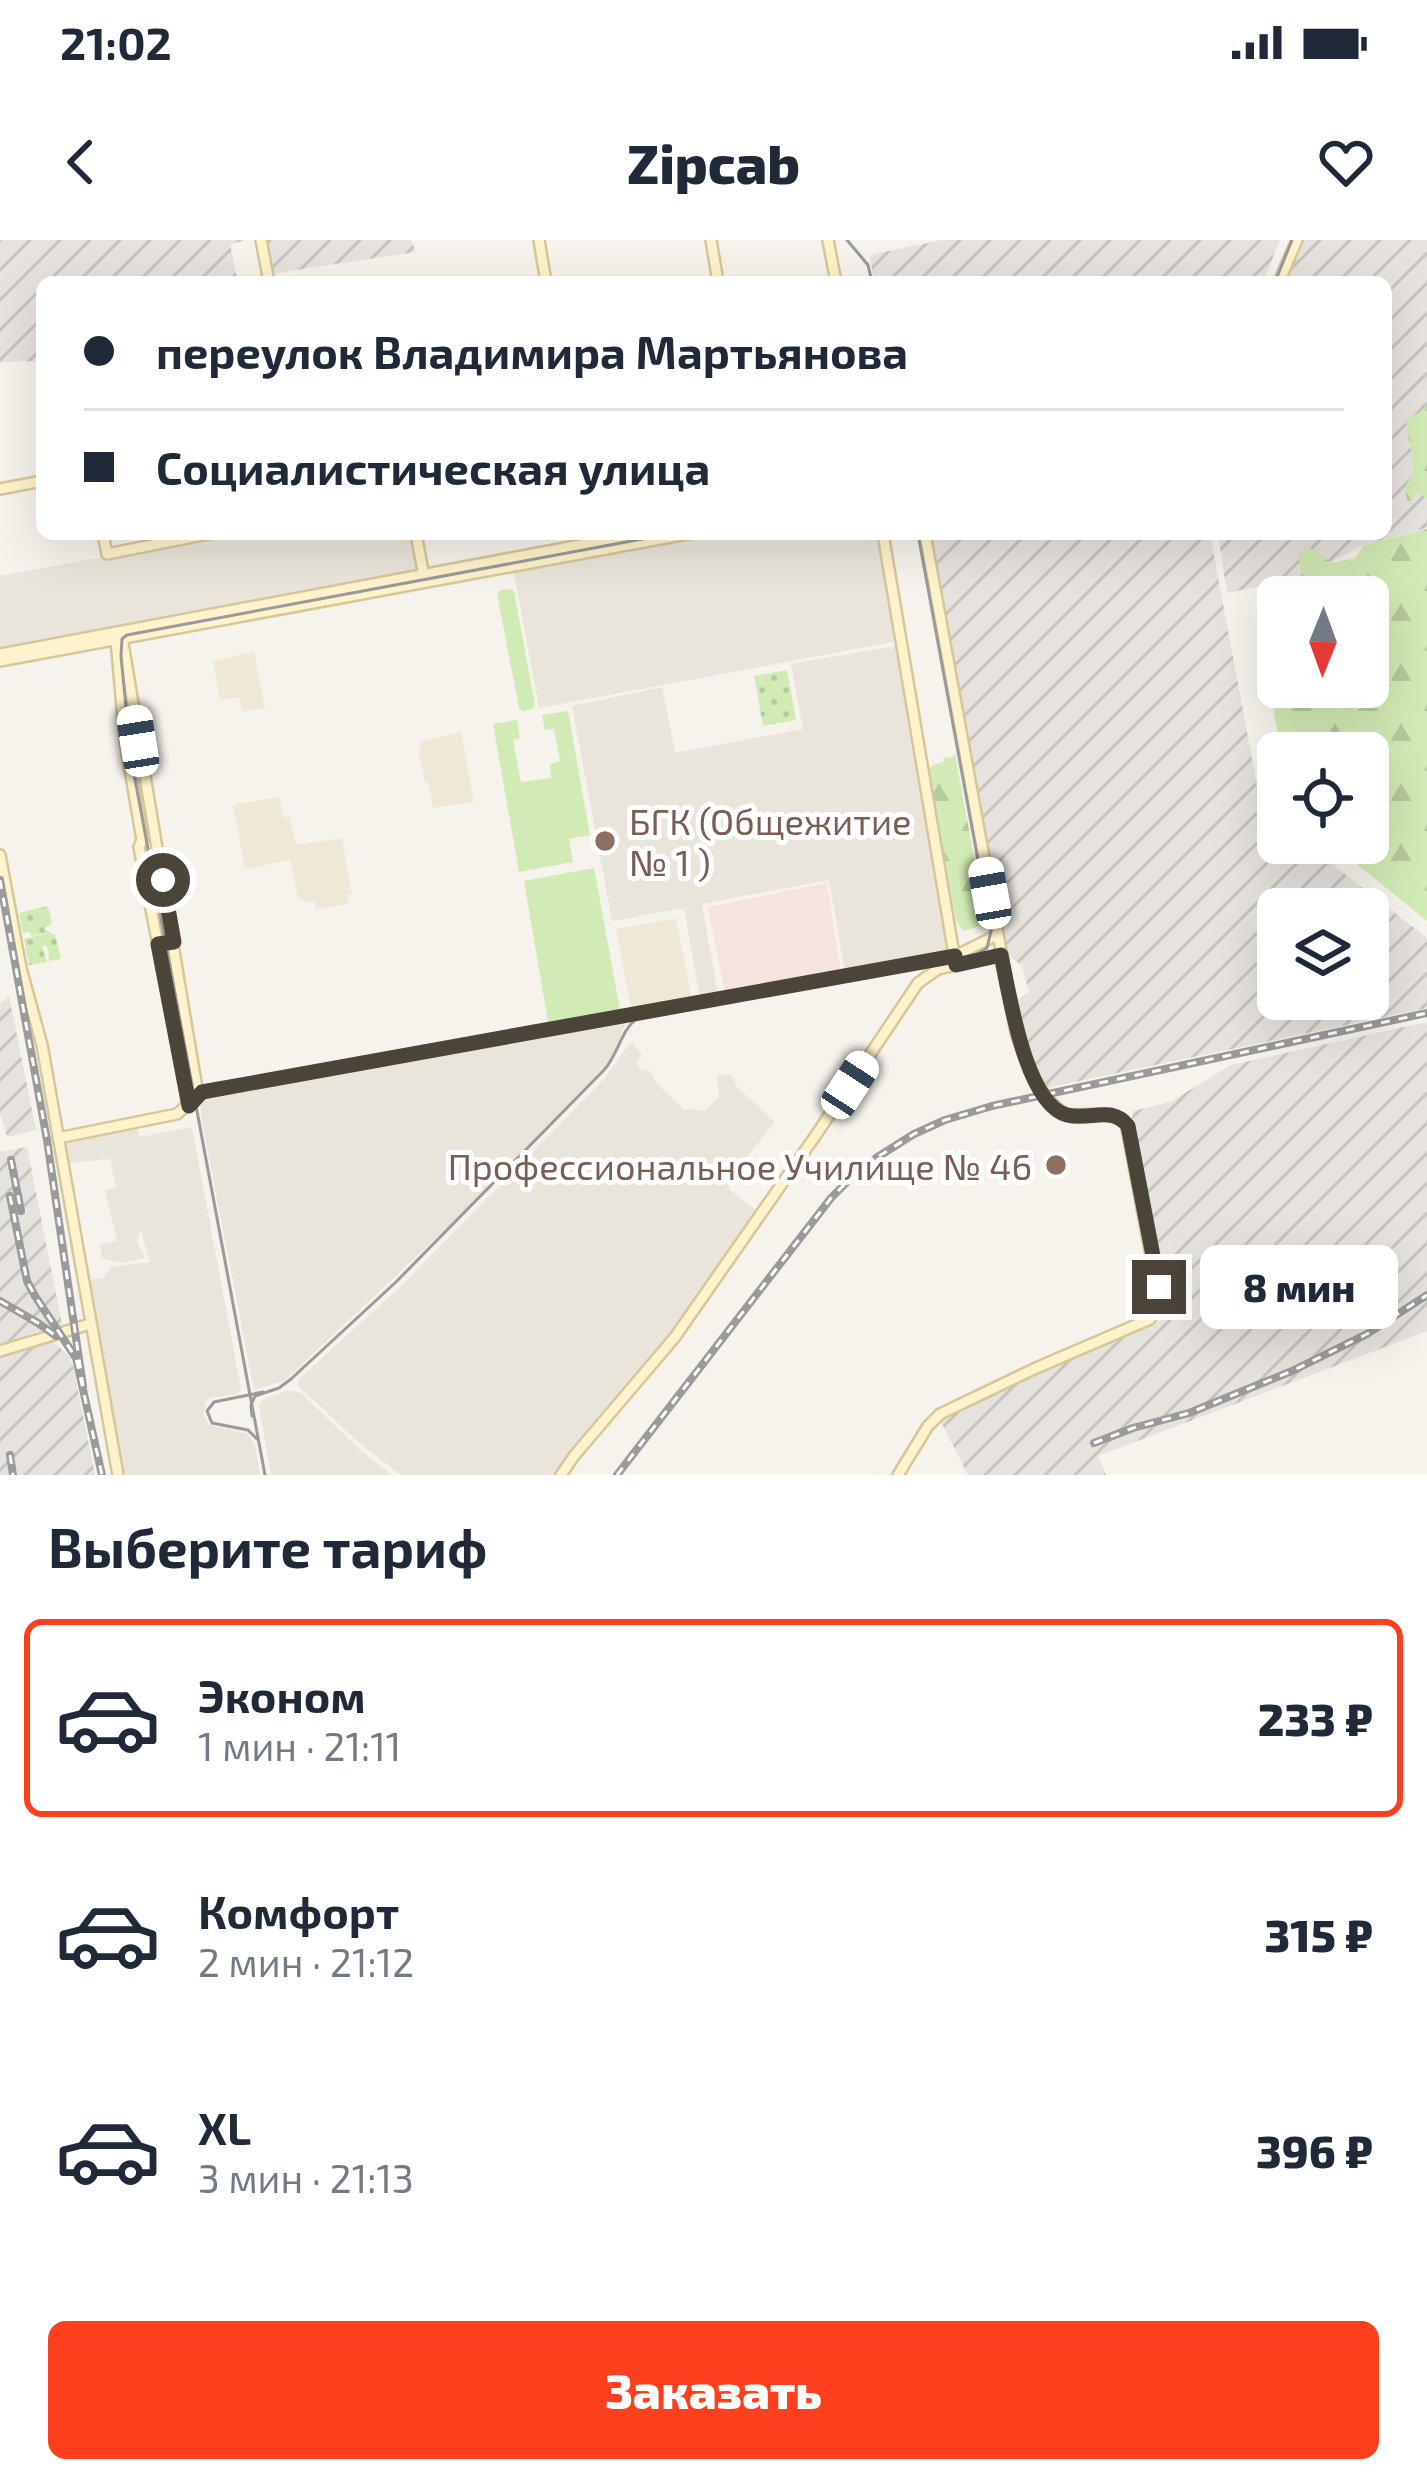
<!DOCTYPE html>
<html lang="ru">
<meta charset="utf-8">
<style>
:root{--surface:#fff;--page:#f2f2f3;--text:#1f2937;--muted:#747a83;--line:#e0e1e3;--accent:#fc3f1d}
body{margin:0;font-family:"Exo 2",sans-serif;background:var(--page);color:var(--text);height:100vh;display:flex;flex-direction:column;font-size:45px;white-space:nowrap}
*{box-sizing:border-box;margin:0}
p{font-size:39px;color:var(--muted)}
.icon{flex:none;width:66px;height:66px;fill:none;stroke:currentColor;stroke-width:2;stroke-linecap:round;stroke-linejoin:round}
.map{position:relative;height:1235px;overflow:hidden}
.drawer{display:flex;flex-direction:column;background:var(--surface);flex:1}
.drawer>*{flex:none}
.hud{position:absolute;left:36px;top:36px;width:1356px;height:264px;border-radius:18px;box-shadow:0 12px 48px #0002;display:grid;align-content:center;height:264px;padding:0 48px;background:var(--surface)}
.needle{width:78px;rotate:181deg}
.buttons{position:absolute;left:1257px;top:336px;display:grid;gap:24px}
.buttons a{display:grid;place-items:center;width:132px;height:132px;border-radius:18px;background:var(--surface);box-shadow:0 12px 48px #0002;font-size:60px}
.end{position:absolute;width:54px;height:54px;margin:-27px;border:15px solid #4b4439;background:#fff;box-shadow:0 0 0 6px #fff}
.from{border-radius:50%}
.bubble{position:absolute;height:84px;border-radius:18px;background:var(--surface);box-shadow:0 12px 48px #0002;font-size:39px;font-weight:800;line-height:84px;text-align:center}
.car{position:absolute;width:36px;height:72px;margin:-36px -18px;border-radius:15px;box-shadow:0 0 9px 3px #0007;background:linear-gradient(#fff 24%,#345 0 40%,#fff 0 76%,#345 0 86%,#fff 0)}
.hud b{display:flex;align-items:center;gap:42px;height:114px;font-size:45px}
.hud b+b{border-top:3px solid var(--line)}
.hud i{width:30px;height:30px;background:var(--text)}
ul{padding:0;list-style:none}
li{display:flex;align-items:center;gap:36px;height:198px;margin:0 24px 18px;padding:0 24px;border:6px solid transparent;border-radius:18px}
li div{flex:1}
li b{display:block;font-size:45px}
li em{font-style:normal;font-weight:800}
li.on{border-color:var(--accent)}
li>.icon{width:108px;height:108px;stroke-width:1.5}
h2{padding:0 48px;font-size:54px;line-height:144px}
.action{display:flex;gap:24px;margin-top:auto;padding:24px 48px}
.action a{flex:1;height:138px;border-radius:18px;background:var(--accent);color:#fff;font-size:48px;font-weight:800;line-height:138px;text-align:center}
.status{display:flex;justify-content:space-between;align-items:center;height:84px;padding:0 60px;background:var(--surface);direction:ltr}
.status svg{height:33px;fill:currentColor}
header{display:flex;justify-content:space-between;align-items:center;height:156px;padding:0 48px;background:var(--surface);font-size:54px;font-weight:800}
.map>svg:first-child{display:block}
</style>
<div class="status"><b>21:02</b><svg viewBox="0 0 49 12"><path d="M0 12V9h3v3zM5 12V6h3v6zM10 12V3h3v9zM15 12V0h3v12zM26 1h20v11H26zM47 4h2v5h-2z"/></svg></div>
<header><svg class="icon" aria-label="back" viewBox="0 0 24 24"><path d="M15 5l-7 7 7 7"/></svg>Zipcab<svg class="icon" aria-label="heart" viewBox="0 0 24 24"><path d="M12 20l-8-8c-3-5 5-10 8-4 3-6 11-1 8 4z"/></svg></header>
<div class="map">
<svg width="1427" height="1235" viewBox="0 0 1427 1235">
<defs>
<pattern id="industrial-furrows" width="10" height="10" patternUnits="userSpaceOnUse" patternTransform="scale(3)"><rect width="10" height="10" fill="#e6e2dd"/><path d="M-1 1l2-2M0 10L10 0M9 11l2-2" fill="none" stroke="#c7c3be"/></pattern>
<pattern id="grass-dots" width="8" height="8" patternUnits="userSpaceOnUse" patternTransform="scale(3)"><rect width="8" height="8" fill="#d2eab5"/><path d="M2 2h.1M6 6h.1" fill="none" stroke="#b6ca9c" stroke-width="1.8" stroke-linecap="round"/></pattern>
<pattern id="forest-firs" width="22" height="20" patternUnits="userSpaceOnUse" patternTransform="scale(3)"><rect width="22" height="20" fill="#d2eab5"/><path d="M5 1l3.5 6h-7zM16 11l3.5 6h-7z" fill="#b6ca9c"/></pattern>
</defs>
<rect width="100%" height="100%" fill="#f6f3ec"/>
<!-- residential -->
<g fill="#eae5da">
<polygon points="227,294 414,294 421,329 0,408 0,336"/>
<polygon points="700,294 880,294 899,401 539,468 513,328"/>
<polygon points="901,405 953,713 845,732 829,640 702,664 718,755 700,759 684,668 612,681 572,466 662,447 675,513 803,489 791,424"/>
<polygon points="623,778 625,785 609,822 451,984 285,1140 254,1150 202,881 200,866 203,858"/>
<polygon points="629,804 633,804 642,815 636,823 642,830 650,831 657,844 685,871 688,868 704,871 719,857 717,836 731,834 737,847 775,882 729,939 729,949 757,971 754,977 674,1094 558,1235 401,1235 364,1207 298,1146 298,1140 399,1048 513,932 604,839"/>
<polygon points="137,886 140,897 192,887 241,1149 238,1154 210,1158 205,1163 204,1176 209,1185 248,1194 255,1206 260,1235 123,1235 89,1040 103,1038 111,1027 150,1022 141,990 137,1001 145,1018 120,1023 102,1018 100,1004 117,1001 105,950 116,947 110,919 70,923 67,905 70,899"/>
<polygon points="288,1150 301,1153 360,1210 392,1235 271,1235 259,1166 264,1159"/>
</g>
<!-- industrial -->
<g fill="url(#industrial-furrows)" fill-rule="evenodd">
<polygon points="0,0 247,0 230,4 238,42 42,42 42,121 0,122"/>
<polygon points="262,0 411,0 416,12 269,34"/>
<polygon points="942,0 1280,0 1263,42 874,42 870,15"/>
<polygon points="1304,0 1427,0 1427,288 1363,305 1305,337 1227,353 1218,294 1386,294 1386,42 1286,42"/>
<path d="M930,294h280l52,278 16,12v19h27l122,95v70l-381,80 -18,-35 -14,-51 15,-10 -7,-26 -16,-13zM1278,669h90v90h-90z"/>
<polygon points="9,756 36,890 7,897 0,873 0,764"/>
<polygon points="1427,782 1427,1091 1098,1216 1106,1235 968,1235 940,1180 953,1169 1158,1082 1166,1073 1170,1060 1132,877 1133,871 1170,862 1231,825"/>
<polygon points="27,907 62,1084 0,1104 0,912"/>
<polygon points="51,1100 69,1116 73,1126 95,1235 0,1235 0,1114"/>
</g>
<!-- education -->
<g fill="#efe8d6">
<polygon points="254,412 265,468 242,472 239,457 220,460 213,421"/>
<polygon points="461,492 474,562 433,568 428,543 425,543 418,511 421,510 419,502"/>
<polygon points="279,557 284,578 290,577 296,605 342,598 352,654 347,655 348,664 316,670 314,661 305,662 298,658 290,620 245,629 233,565"/>
<polygon points="676,678 692,759 631,769 616,689"/>
</g>
<!-- medical -->
<polygon fill="#f6e3e0" points="827,643 841,733 725,753 708,667"/>
<!-- grass -->
<g fill="url(#grass-dots)">
<polygon points="787,430 796,480 763,486 754,436"/>
<polygon points="48,666 52,683 44,689 55,695 61,719 49,721 48,708 45,705 42,707 47,722 29,725 24,699 48,693 31,696 30,692 23,693 19,673"/>
</g>
<!-- forest -->
<g fill="url(#forest-firs)">
<polygon points="1427,165 1427,258 1417,252 1411,261 1407,260 1405,247 1414,231 1406,182 1411,176 1424,171"/>
<polygon points="1427,289 1427,681 1331,603 1368,603 1368,513 1281,513 1273,466 1278,431 1278,447 1368,447 1368,357 1278,357 1278,378 1266,371 1263,360 1269,349 1302,343 1299,316 1302,309 1314,309 1331,323 1355,318 1364,305"/>
<polygon points="955,514 986,682 985,685 963,691 956,680 928,530 933,525 943,522 944,517 951,518"/>
</g>
<!-- green -->
<g fill="#d2eab5">
<polygon points="508,349 514,351 535,465 532,469 523,471 519,468 497,354 500,350"/>
<polygon points="568,471 590,595 569,599 573,622 519,632 493,484 517,480 520,498 513,500 521,542 551,538 550,524 560,521 554,489 545,490 542,475"/>
<polygon points="594,628 620,770 548,782 524,641"/>
</g>
<g fill="none" stroke-linecap="round" stroke-linejoin="round">
<defs>
<g id="secondary">
<polyline points="261,0 269,42"/>
<polyline points="539,0 546,42"/>
<polyline points="711,0 718,42"/>
<polyline points="828,0 836,42"/>
<polyline points="1279,42 1297,0"/>
<polyline points="0,249 42,241"/>
<polyline points="103,294 107,314 208,294"/>
<polyline points="416,294 424,336"/>
<polyline points="883,294 955,720"/>
<path d="M122,397c25,153 50,305 76,457"/>
<polyline points="116,400 125,500 142,600 139,607 189,865"/>
<polyline points="0,414 639,294"/>
<polyline points="0,421 687,294"/>
<polyline points="0,615 21,728 42,805 118,1235"/>
<polyline points="58,898 177,874 202,852 955,716 997,695"/>
<polyline points="0,1111 90,1084"/>
<polyline points="561,1235 574,1216 675,1097 818,892 918,743 938,729 1001,715"/>
<path d="M898,1235l30,-49 12,-12 96,-46 114,-49 6,-8 3,-13 -33,-175 -15,-9 -44,1c-29,-17 -40,-52 -51,-82l-91,-499"/>
</g>
</defs>
<!-- secondary casing -->
<use href="#secondary" stroke="#d6c79b" stroke-width="14"/>
<!-- secondary -->
<use href="#secondary" stroke="#fff3cd" stroke-width="9"/>
<!-- tram -->
<g stroke="#9a9a9a" stroke-width="3">
<polyline points="847,0 868,25 872,42"/>
<polyline points="1275,42 1292,0"/>
<path d="M252,1176l-1,-11 4,-9 24,-8 12,-9 105,-97 208,-212c16,-18 17,-45 40,-56l330,-58 13,-8 4,-17 -73,-397"/>
<polyline points="257,1199 248,1190 212,1183 207,1171 214,1162 263,1152"/>
<polyline points="265,1235 131,518 121,416 122,399 127,395 669,294"/>
</g>
<defs>
<g id="rail">
<polyline points="0,640 47,900 83,1146"/>
<polyline points="11,920 21,971"/>
<polyline points="10,956 27,1041 35,1056 76,1118 102,1235"/>
<polyline points="0,1061 38,1083 56,1096"/>
<polyline points="1094,1203 1133,1188 1189,1173 1292,1131 1367,1094 1427,1055"/>
<polyline points="10,1215 13,1235"/>
<polyline points="617,1235 831,958 848,941 876,918 914,894 945,880 992,866 1427,773"/>
</g>
</defs>
<!-- rail casing -->
<use href="#rail" stroke="#9a9a9a" stroke-width="8"/>
<!-- rail -->
<use href="#rail" stroke="#fff" stroke-width="3" stroke-dasharray="9" stroke-linecap="butt"/>
</g>
<g fill="none" stroke-linecap="round" stroke-linejoin="round">
<!-- route -->
<path stroke="#4b4439" stroke-width="15" d="M163,640l11,62 -16,2 31,162 13,-14 753,-136 1,9 45,-10c8,37 24,149 66,160 23,6 45,-10 61,11l31,161"/>
</g>
<!-- markers -->
<g fill="#8d6e63" stroke="#fff" stroke-width="4.5">
<circle cx="605" cy="601" r="12"/>
<circle cx="1056" cy="925" r="12"/>
</g>
<g text-anchor="middle" dominant-baseline="central" stroke-width="10" stroke-linejoin="round" paint-order="stroke">
<!-- education labels -->
<g font-size="36" fill="#785e54" stroke="#fff" text-anchor="start">
<text x="629" y="580">БГК (Общежитие<tspan x="629" dy="41">№ 1 )</tspan></text>
<text x="1032" y="925" text-anchor="end">Профессиональное Училище № 46</text>
</g>
</g>
</svg>
<div class="buttons">
<a><svg class="needle" viewBox="-14 -14 28 28"><path d="M0-13l5 13h-10z" fill="#e53935"/><path d="M0 13l5-13h-10z" fill="#747a83"/></svg></a>
<a><svg class="icon" aria-label="locate" viewBox="0 0 24 24"><circle cx="12" cy="12" r="6"/><path d="M12 2v4M12 18v4M2 12h4M18 12h4"/></svg></a>
<a><svg class="icon" aria-label="layers" viewBox="0 0 24 24"><path d="M12 4l9 5-9 5-9-5zM3 14l9 5 9-5"/></svg></a>
</div>
<i class="end from" style="left:163px;top:640px"></i>
<i class="end" style="left:1159px;top:1047px"></i>
<div class="bubble" style="left:1200px;top:1005px;width:198px">8 мин</div>
<i class="car" style="left:138px;top:501px;rotate:351deg"></i>
<i class="car" style="left:990px;top:653px;rotate:350deg"></i>
<i class="car" style="left:850px;top:845px;rotate:33deg"></i>
<div class="hud">
<b><i class="from"></i>переулок Владимира Мартьянова</b>
<b><i></i>Социалистическая улица</b>
</div>
</div>
<section class="drawer">
<h2>Выберите тариф</h2>
<ul>
<li class="on"><svg class="icon" aria-label="car" viewBox="0 0 24 24"><path d="M5 17H2v-5l4-1 3-4h7l3 4 3 1v5h-3M9 17h6M6 11h13"/><circle cx="7" cy="17" r="2"/><circle cx="17" cy="17" r="2"/></svg><div><b>Эконом</b><p>1 мин · 21:11</p></div><em>233 ₽</em></li>
<li><svg class="icon" aria-label="car" viewBox="0 0 24 24"><path d="M5 17H2v-5l4-1 3-4h7l3 4 3 1v5h-3M9 17h6M6 11h13"/><circle cx="7" cy="17" r="2"/><circle cx="17" cy="17" r="2"/></svg><div><b>Комфорт</b><p>2 мин · 21:12</p></div><em>315 ₽</em></li>
<li><svg class="icon" aria-label="car" viewBox="0 0 24 24"><path d="M5 17H2v-5l4-1 3-4h7l3 4 3 1v5h-3M9 17h6M6 11h13"/><circle cx="7" cy="17" r="2"/><circle cx="17" cy="17" r="2"/></svg><div><b>XL</b><p>3 мин · 21:13</p></div><em>396 ₽</em></li>
</ul>
<div class="action"><a>Заказать</a></div>
</section>
